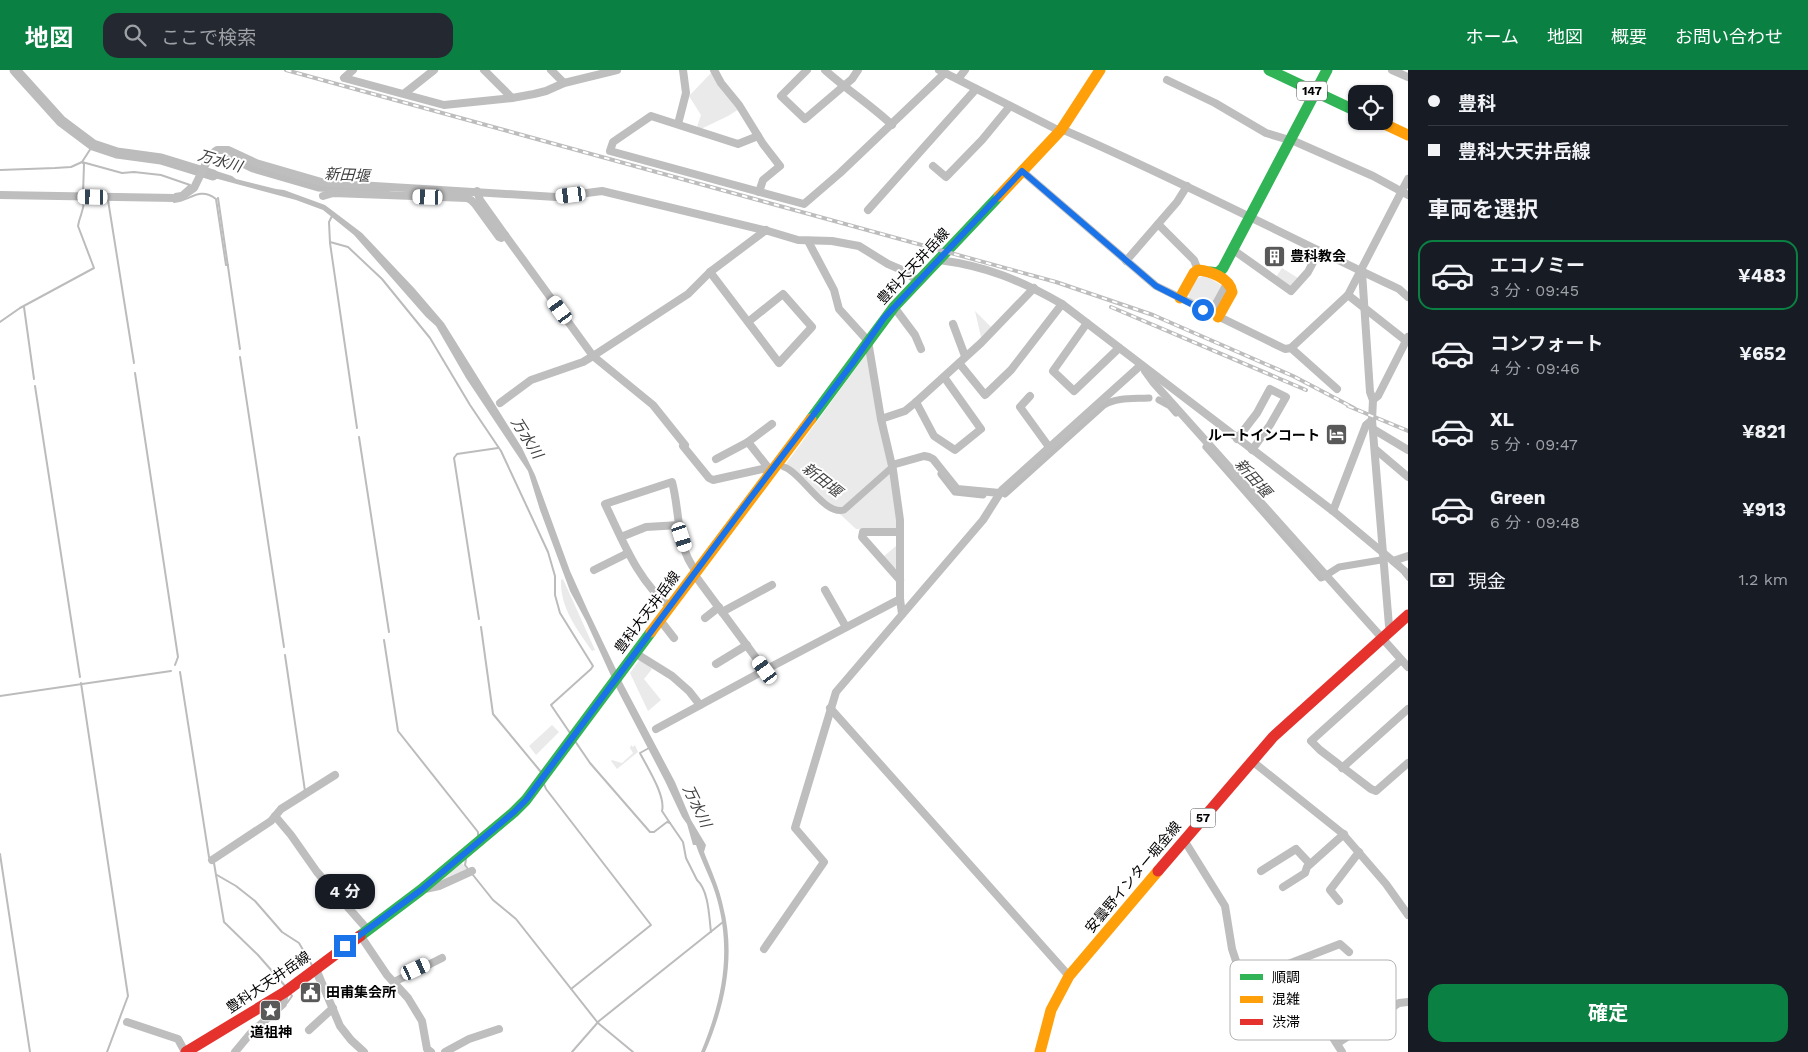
<!DOCTYPE html>
<html lang="ja">
<meta charset="utf-8">
<style>
:root{--surface:#171b24;--page:#242831;--text:#f1f3f6;--muted:#9ea1a6;--line:#363941;--accent:#0b8043}
body{margin:0;font-family:"Work Sans","Noto Sans JP",sans-serif;background:var(--page);color:var(--text);height:100vh;display:flex;flex-direction:column;font-size:19px;white-space:nowrap}
*{box-sizing:border-box;margin:0}
p{font-size:16px;color:var(--muted)}
.icon{flex:none;width:28px;height:28px;fill:none;stroke:currentColor;stroke-width:2;stroke-linecap:round;stroke-linejoin:round}
.map{position:relative;flex:1;overflow:hidden}
.panel{display:flex;flex-direction:column;background:var(--surface);width:400px}
.panel>*{flex:none}
.top-card{display:grid;align-content:center;height:110px;padding:0 20px;background:var(--surface)}
.controls{position:absolute;left:1348px;top:15px;display:grid;gap:10px}
.controls a{display:grid;place-items:center;width:45px;height:45px;border-radius:10px;background:var(--surface);box-shadow:0 1px 4px #0004;font-size:25px}
.end{position:absolute;width:22px;height:22px;margin:-11px;border:6px solid #1a73e8;background:#fff;box-shadow:0 0 0 2px #fff}
.from{border-radius:50%}
.bubble{position:absolute;height:35px;border-radius:15px;background:var(--surface);box-shadow:0 1px 4px #0004;font-size:16px;font-weight:700;line-height:35px;text-align:center}
.car{position:absolute;width:15px;height:30px;margin:-15px -8px;border-radius:6px;box-shadow:0 0 4px 1px #0007;background:linear-gradient(#fff 24%,#345 0 40%,#fff 0 76%,#345 0 86%,#fff 0)}
.top-card b{display:flex;align-items:center;gap:18px;height:48px;font-size:19px}
.top-card b+b{border-top:1px solid var(--line)}
.top-card i{width:12px;height:12px;background:var(--text)}
ul{padding:0;list-style:none}
li{display:flex;align-items:center;gap:15px;height:70px;margin:0 10px 8px;padding:0 10px;border:2px solid transparent;border-radius:15px}
li div{flex:1}
li b{display:block;font-size:19px}
li em{font-style:normal;font-weight:700}
li.active{border-color:var(--accent)}
li>.icon{width:45px;height:45px;stroke-width:1.5}
h2{padding:0 20px;font-size:22px;line-height:60px}
.pay{display:flex;align-items:center;gap:12px;height:55px;padding:0 20px;font-size:19px}
.pay p{margin-inline-start:auto}
.primary-button{display:flex;gap:10px;margin-top:auto;padding:10px 20px}
.primary-button a{flex:1;height:58px;border-radius:15px;background:var(--accent);color:#fff;font-size:20px;font-weight:700;line-height:58px;text-align:center}
header{display:flex;align-items:center;gap:30px;box-sizing:border-box;height:70px;padding:0 25px;background:var(--accent);color:#fff}
header strong{font-size:24px}
nav{display:flex;gap:28px;margin-inline-start:auto;font-size:18px}
.search{width:350px;height:45px;background:var(--page);display:flex;align-items:center;gap:12px;box-sizing:border-box;padding:0 18px;border-radius:15px;color:var(--muted);font-size:19px}
main{display:flex;flex:1;min-height:0}
.map>svg:first-child{display:block}
</style>
<header>
<strong>地図</strong>
<div class="search"><svg class="icon" aria-label="search" viewBox="0 0 24 24"><circle cx="10" cy="10" r="6"/><path d="M15 15l6 6"/></svg>ここで検索</div>
<nav><a>ホーム</a><a>地図</a><a>概要</a><a>お問い合わせ</a></nav>
</header>
<main>
<div class="map">
<svg width="1408" height="982" viewBox="0 0 1408 982">
<rect width="100%" height="100%" fill="#fff"/>
<!-- green -->
<g fill="#eaeaea">
<polygon points="712,2 718,15 739,39 728,46 701,59 697,57 701,45 689,26"/>
<polygon points="1282,198 1298,208 1290,217 1276,207"/>
<polygon points="1205,205 1222,216 1210,238 1190,229 1188,224 1196,209"/>
<polygon points="975,241 991,257 981,267"/>
<polygon points="869,280 890,398 898,458 856,459 786,394"/>
<polygon points="896,476 896,498 895,499 883,487"/>
<path d="M563,509l32,71 -3,1c-15,-22 -32,-43 -31,-71z"/>
<polygon points="640,589 652,599 644,609 661,630 648,641 630,603"/>
<polygon points="552,655 559,662 536,685 529,676"/>
<polygon points="631,675 633,677 635,675 638,682 617,699 611,691 612,690 622,693 633,683 630,678"/>
<polygon points="462,793 468,800 433,815"/>
</g>
<!-- water -->
<path fill="#bcbcbc" d="M207,98l25,8 4,3 40,10 8,1 41,15 37,28 52,55 30,35 78,125 13,27 35,96 18,40 34,71 53,100 16,38 15,25 -2,7c7,18 15,35 19,54 13,50 2,100 -18,146h-4c21,-51 31,-99 16,-153 -5,-19 -15,-36 -21,-54h-3l-6,-21 -5,-7 -17,-36 -48,-92 -31,-68 -16,-30 -30,-81 -12,-39 -62,-93 -30,-52 -10,-9 -72,-82 -31,-25 -27,-10 -93,-25z"/>
<g fill="none" stroke-linecap="round" stroke-linejoin="round">
<!-- stream -->
<g stroke="#bcbcbc" stroke-width="2">
<polyline points="0,100 55,98 71,97 82,92 122,103 134,102 161,105 190,115 181,123 175,124"/>
<polyline points="83,124 84,94 82,92 93,75"/>
<polyline points="218,128 240,279"/>
<polyline points="108,130 134,293"/>
<path d="M174,132c16,-1 25,-16 42,-3l10,66h2"/>
<polyline points="332,146 329,152 330,173 357,358"/>
<polyline points="330,172 348,177 382,209 430,268 470,335 501,381 548,482 555,506 555,525 560,543 593,596 591,599 551,635 570,663"/>
<polyline points="24,237 34,309"/>
<path d="M0,252l20,-14 74,-40 -16,-42c2,-12 6,-14 6,-27"/>
<polyline points="240,287 284,577"/>
<polyline points="135,303 178,587 175,595"/>
<polyline points="35,316 80,607"/>
<polyline points="359,367 389,562"/>
<polyline points="1403,504 1408,510"/>
<polyline points="479,549 454,388 457,384 498,378"/>
<polyline points="481,557 493,644 541,702"/>
<polyline points="384,570 398,661 478,762 478,765"/>
<polyline points="285,585 305,721 304,721"/>
<polyline points="180,602 209,787 211,789"/>
<polyline points="81,613 128,926 107,982"/>
<polyline points="0,626 171,601"/>
<path d="M575,671l15,22 60,69h4l13,-10 3,1 13,19 3,16 11,22c12,11 12,37 14,52"/>
<path d="M649,678l-9,5c7,14 26,43 22,58l8,12"/>
<polyline points="544,714 546,719 651,855 571,919"/>
<polyline points="0,784 30,982"/>
<polyline points="466,789 465,795 468,799"/>
<polyline points="214,793 224,852 258,885 286,917"/>
<polyline points="217,805 236,816 255,831 282,862 299,873 313,897"/>
<polyline points="473,805 493,830 516,849 598,953 633,982"/>
<polyline points="315,906 321,920"/>
<polyline points="287,933 292,926 290,923"/>
<polyline points="572,982 599,951 723,852"/>
</g>
<!-- canal -->
<g stroke="#bcbcbc" stroke-width="7">
<polyline points="223,93 228,89 233,89 253,99 318,118 386,121"/>
<polyline points="1159,330 1170,336 1176,343"/>
<polyline points="1206,377 1321,508 1324,507"/>
<path d="M784,397c17,5 40,49 60,43l45,-40"/>
<polyline points="941,404 955,422 983,425"/>
<path d="M1005,424l99,-89c13,-8 30,-6 45,-7"/>
<polyline points="1328,504 1339,497 1381,490"/>
</g>
<!-- river -->
<polyline stroke="#bcbcbc" stroke-width="11" points="15,0 61,51 93,75 117,83 161,89 213,105"/>
<!-- street -->
<g stroke="#bebebe" stroke-width="8">
<polyline points="353,0 344,8 444,35 512,28 534,24 546,21 564,13 617,0"/>
<polyline points="484,0 512,28"/>
<polyline points="551,0 564,13"/>
<polyline points="714,0 721,13 739,35 763,74 780,96 763,110 759,122"/>
<polyline points="807,0 781,26 805,49 852,9 858,0"/>
<path d="M825,0c22,20 46,35 67,55"/>
<path d="M939,0l117,59 10,2c113,49 222,106 333,158l9,8"/>
<polyline points="1392,0 1408,7"/>
<polyline points="958,9 965,0"/>
<polyline points="1167,10 1215,33 1266,63 1296,72 1373,106 1408,125"/>
<polyline points="405,23 434,0"/>
<polyline points="678,54 686,23 683,0"/>
<polyline points="758,66 738,74 651,46 613,72 610,81 804,134 840,103 945,3"/>
<polyline points="933,96 946,107 982,70 1010,36"/>
<polyline points="1022,101 1156,216 1285,279 1291,278 1348,225 1408,109"/>
<polyline points="477,121 480,130 505,165 593,286 653,335 685,375 683,376 709,408 713,410 767,398"/>
<polyline points="0,125 175,128 181,127 194,118 210,85 217,80 228,80 256,93 325,113 556,127 602,121 768,161 798,170 832,171 859,176 888,194 902,200 918,211"/>
<polyline points="323,126 333,123 467,128 471,130 475,134 499,167 501,168 505,165"/>
<polyline points="868,140 976,19"/>
<polyline points="1158,154 1194,190 1198,200"/>
<polyline points="808,171 834,220 839,239 868,271 881,349 893,400 900,450 900,529 902,544"/>
<polyline points="1232,179 1291,221 1308,202 1319,181"/>
<path d="M939,190c47,6 81,20 123,44l271,207 60,50 15,-5"/>
<polyline points="1126,191 1177,132 1187,116"/>
<polyline points="710,202 779,293 812,257 783,224 748,252"/>
<polyline points="1362,202 1370,322 1373,330 1372,350 1389,556 1392,560"/>
<polyline points="1348,225 1405,270"/>
<polyline points="894,237 915,265 921,279"/>
<polyline points="1211,243 1228,212"/>
<polyline points="1087,253 1053,301 1074,321 1119,278"/>
<polyline points="953,254 965,286"/>
<polyline points="1291,278 1337,319"/>
<polyline points="959,293 985,325 1011,300 1062,234"/>
<polyline points="1145,301 1153,312 1408,597"/>
<polyline points="1030,326 1020,337 1049,377"/>
<polyline points="1373,330 1378,326 1408,267"/>
<polyline points="916,332 934,366 955,380 981,359 944,307"/>
<polyline points="500,333 531,310 583,292 593,286 688,224 710,202 766,160"/>
<polyline points="881,349 905,341 916,332 981,273 1034,218"/>
<polyline points="1373,359 1408,380"/>
<polyline points="1237,369 1257,343 1270,319 1286,327 1270,355 1252,380"/>
<polyline points="748,372 770,400"/>
<polyline points="1375,379 1408,407"/>
<polyline points="716,389 748,372 772,354"/>
<polyline points="892,395 924,386 929,387 933,389 957,419 1000,423"/>
<polyline points="1333,441 1366,355 1372,350"/>
<polyline points="621,467 646,457 680,455"/>
<polyline points="1393,491 1408,504"/>
<polyline points="594,500 628,483"/>
<polyline points="694,504 765,600"/>
<polyline points="900,510 862,467 863,462 900,462"/>
<polyline points="825,520 846,557"/>
<path d="M670,537c-33,-27 -47,-66 -65,-103l67,-22c8,28 4,65 24,89"/>
<polyline points="722,542 772,515"/>
<polyline points="705,548 719,537"/>
<polyline points="660,550 674,568"/>
<polyline points="635,583 672,606 689,621 700,635"/>
<polyline points="1401,590 1311,671 1320,680 1371,719 1376,721 1408,693"/>
<polyline points="716,594 747,575"/>
<polyline points="830,638 1069,906"/>
<polyline points="656,659 765,600 900,529"/>
<polyline points="1252,691 1342,763 1386,814 1408,845"/>
<polyline points="1342,698 1408,639"/>
<polyline points="275,746 291,765 317,802 367,859"/>
<polyline points="1184,770 1225,836 1232,879 1238,897 1245,904 1283,896 1295,908 1342,982"/>
<polyline points="212,790 271,751 281,739 335,705"/>
<polyline points="1261,801 1296,779 1310,794"/>
<polyline points="1283,817 1305,803 1307,797 1344,764"/>
<polyline points="425,819 439,816 472,801"/>
<polyline points="1339,831 1330,820 1359,782"/>
<polyline points="360,865 387,905 408,928 422,951 427,979 431,982"/>
<polyline points="764,879 824,792 795,758 836,622 983,450 1002,420 1141,295"/>
<polyline points="1283,896 1340,874 1349,882"/>
<polyline points="316,899 340,956 351,970 364,982"/>
<polyline points="394,912 442,888"/>
<polyline points="127,952 178,969 185,982"/>
<polyline points="309,960 333,938"/>
<polyline points="1338,973 1399,933 1408,932"/>
<polyline points="235,982 250,964 283,934 285,922"/>
<polyline points="445,982 469,969 499,959"/>
</g>
<!-- fast -->
<g stroke="#30b455" stroke-width="11">
<polyline points="1269,0 1356,41"/>
<polyline points="1210,202 1218,203 1223,198 1327,0"/>
<polyline points="811,349 894,237 999,126"/>
<polyline points="360,866 421,820 514,742 526,730 651,562"/>
</g>
<!-- slow -->
<g stroke="#ff9f0a" stroke-width="11">
<polyline points="1378,51 1408,65"/>
<polyline points="999,126 1061,60 1100,0"/>
<path d="M1180,228l14,-25 4,-3c12,1 32,8 34,22l-14,25"/>
<polyline points="651,562 811,349"/>
<polyline points="1040,982 1051,940 1069,906 1158,801"/>
</g>
<!-- jam -->
<g stroke="#e5322d" stroke-width="11">
<polyline points="1158,801 1273,667 1408,545"/>
<polyline points="186,982 285,922 360,866"/>
</g>
<defs>
<g id="rail">
<polyline points="286,0 1056,212 1153,245 1293,306 1354,338"/>
<polyline points="1111,237 1306,320"/>
<polyline points="1348,336 1408,361"/>
</g>
</defs>
<!-- rail casing -->
<use href="#rail" stroke="#bdbdbd" stroke-width="4"/>
<!-- rail -->
<use href="#rail" stroke="#fff" stroke-width="2" stroke-dasharray="5.5" stroke-linecap="butt"/>
</g>
<g fill="none" stroke-linecap="round" stroke-linejoin="round">
<!-- route -->
<polyline stroke="#1a73e8" stroke-width="6" points="345,876 421,820 514,742 526,730 749,430 852,294 884,248 1022,101 1156,216 1203,240"/>
</g>
<!-- icons -->
<defs>
<symbol id="building-square" viewBox="-11 -11 22 22"><rect x="-9" y="-9" width="18" height="18" rx="4" fill="#595959" stroke="#fff"/><path d="M-4-6H4V6H1V3H-1V6H-4ZM-2.5-4.3h1.7v1.8h-1.7ZM.8-4.3h1.7v1.8H.8ZM-2.5-1h1.7V.8h-1.7ZM.8-1h1.7V.8H.8Z" fill="#fff"/></symbol>
<symbol id="hotel-square" viewBox="-11 -11 22 22"><rect x="-9" y="-9" width="18" height="18" rx="4" fill="#595959" stroke="#fff"/><path d="M-6-4.5h1.5V1H6V5H4.5V3h-9V5H-6ZM-4 0a1.8 1.8 0 1 1 3.6 0ZM.5 0V-2.5h3Q6-2.5 6 0Z" fill="#fff"/></symbol>
<symbol id="civic-square" viewBox="-11 -11 22 22"><rect x="-9" y="-9" width="18" height="18" rx="4" fill="#595959" stroke="#fff"/><path d="M-.6-6.5H3V-4.5H.6V-3L4-1V1h2V6H-6V1h2V-1L-.6-3ZM-1.2 2.5V6h2.4V2.5Z" fill="#fff"/></symbol>
<symbol id="sight-square" viewBox="-11 -11 22 22"><rect x="-9" y="-9" width="18" height="18" rx="4" fill="#595959" stroke="#fff"/><path d="M0-6L1.8-2.2L6-1.7L2.9 1.2L3.7 5.4L0 3.3L-3.7 5.4L-2.9 1.2L-6-1.7L-1.8-2.2Z" fill="#fff"/></symbol>
</defs>
<g fill-rule="evenodd">
<use href="#building-square" x="1262" y="174" width="25" height="25"/>
<use href="#hotel-square" x="1324" y="352" width="25" height="25"/>
<use href="#civic-square" x="298" y="910" width="25" height="25"/>
<use href="#sight-square" x="258" y="928" width="25" height="25"/>
</g>
<g text-anchor="middle" dominant-baseline="central" stroke-width="4" stroke-linejoin="round" paint-order="stroke">
<!-- shield labels -->
<g fill="#fff" stroke="#4c4c4c" stroke-width="1">
<rect x="1297" y="11.5" width="30" height="19" rx="4"/>
<rect x="1190.5" y="738.5" width="25" height="19" rx="4"/>
</g>
<g font-size="12" font-weight="bold" fill="#000">
<text x="1312" y="21">147</text>
<text x="1203" y="748">57</text>
</g>
<!-- poi labels -->
<g font-size="14" font-weight="bold" fill="#000" stroke="#fff" text-anchor="start">
<text x="1290" y="186">豊科教会</text>
<text x="1320" y="365" text-anchor="end">ルートインコート</text>
<text x="326" y="922">田甫集会所</text>
<text x="271" y="962" text-anchor="middle">道祖神</text>
</g>
<!-- street labels -->
<g font-size="14" fill="#000" stroke="#fff">
<text transform="translate(913 196) rotate(-47)">豊科大天井岳線</text>
<text transform="translate(647 542) rotate(-53)">豊科大天井岳線</text>
<text transform="translate(1133 807) rotate(-50)">安曇野インター堀金線</text>
<text transform="translate(268 912) rotate(-34)">豊科大天井岳線</text>
</g>
<!-- water labels -->
<g font-size="15" font-style="italic" fill="#404040" stroke="#fff">
<text transform="translate(220 91) rotate(16)">万水川</text>
<text transform="translate(347 105) rotate(3)">新田堰</text>
<text transform="translate(527 368) rotate(58)">万水川</text>
<text transform="translate(1253 408) rotate(48)">新田堰</text>
<text transform="translate(822 410) rotate(38)">新田堰</text>
<text transform="translate(697 736) rotate(64)">万水川</text>
</g>
</g>
<!-- legend -->
<rect x="1230" y="890" width="166" height="80" rx="8" fill="#fff" stroke="#b2b2b2" stroke-width="1"/>
<rect x="1240" y="904" width="23" height="6" fill="#30b455"/>
<rect x="1240" y="926" width="23" height="7" fill="#ff9f0a"/>
<rect x="1240" y="949" width="23" height="6" fill="#e5322d"/>
<g font-size="14" fill="#000">
<text x="1272" y="912">順調</text>
<text x="1272" y="934">混雑</text>
<text x="1272" y="957">渋滞</text>
</g>
</svg>
<div class="controls">
<a><svg class="icon" aria-label="locate" viewBox="0 0 24 24"><circle cx="12" cy="12" r="6"/><path d="M12 2v4M12 18v4M2 12h4M18 12h4"/></svg></a>
</div>
<i class="end from" style="left:1203px;top:240px"></i>
<i class="end" style="left:345px;top:876px"></i>
<div class="bubble" style="left:315px;top:804px;width:60px">4 分</div>
<i class="car" style="left:571px;top:125px;rotate:263deg"></i>
<i class="car" style="left:93px;top:127px;rotate:271deg"></i>
<i class="car" style="left:428px;top:127px;rotate:272deg"></i>
<i class="car" style="left:560px;top:240px;rotate:324deg"></i>
<i class="car" style="left:682px;top:467px;rotate:162deg"></i>
<i class="car" style="left:765px;top:600px;rotate:324deg"></i>
<i class="car" style="left:416px;top:899px;rotate:65deg"></i>
</div>
<section class="panel">
<div class="top-card">
<b><i class="from"></i>豊科</b>
<b><i></i>豊科大天井岳線</b>
</div>
<h2>車両を選択</h2>
<ul>
<li class="active"><svg class="icon" aria-label="car" viewBox="0 0 24 24"><path d="M5 17H2v-5l4-1 3-4h7l3 4 3 1v5h-3M9 17h6M6 11h13"/><circle cx="7" cy="17" r="2"/><circle cx="17" cy="17" r="2"/></svg><div><b>エコノミー</b><p>3 分 · 09:45</p></div><em>¥483</em></li>
<li><svg class="icon" aria-label="car" viewBox="0 0 24 24"><path d="M5 17H2v-5l4-1 3-4h7l3 4 3 1v5h-3M9 17h6M6 11h13"/><circle cx="7" cy="17" r="2"/><circle cx="17" cy="17" r="2"/></svg><div><b>コンフォート</b><p>4 分 · 09:46</p></div><em>¥652</em></li>
<li><svg class="icon" aria-label="car" viewBox="0 0 24 24"><path d="M5 17H2v-5l4-1 3-4h7l3 4 3 1v5h-3M9 17h6M6 11h13"/><circle cx="7" cy="17" r="2"/><circle cx="17" cy="17" r="2"/></svg><div><b>XL</b><p>5 分 · 09:47</p></div><em>¥821</em></li>
<li><svg class="icon" aria-label="car" viewBox="0 0 24 24"><path d="M5 17H2v-5l4-1 3-4h7l3 4 3 1v5h-3M9 17h6M6 11h13"/><circle cx="7" cy="17" r="2"/><circle cx="17" cy="17" r="2"/></svg><div><b>Green</b><p>6 分 · 09:48</p></div><em>¥913</em></li>
</ul>
<div class="pay"><svg class="icon" aria-label="cash" viewBox="0 0 24 24"><path d="M3 7h18v10H3z"/><circle cx="12" cy="12" r="2"/></svg>現金<p>1.2 km</p></div>
<div class="primary-button"><a>確定</a></div>
</section>
</main>
